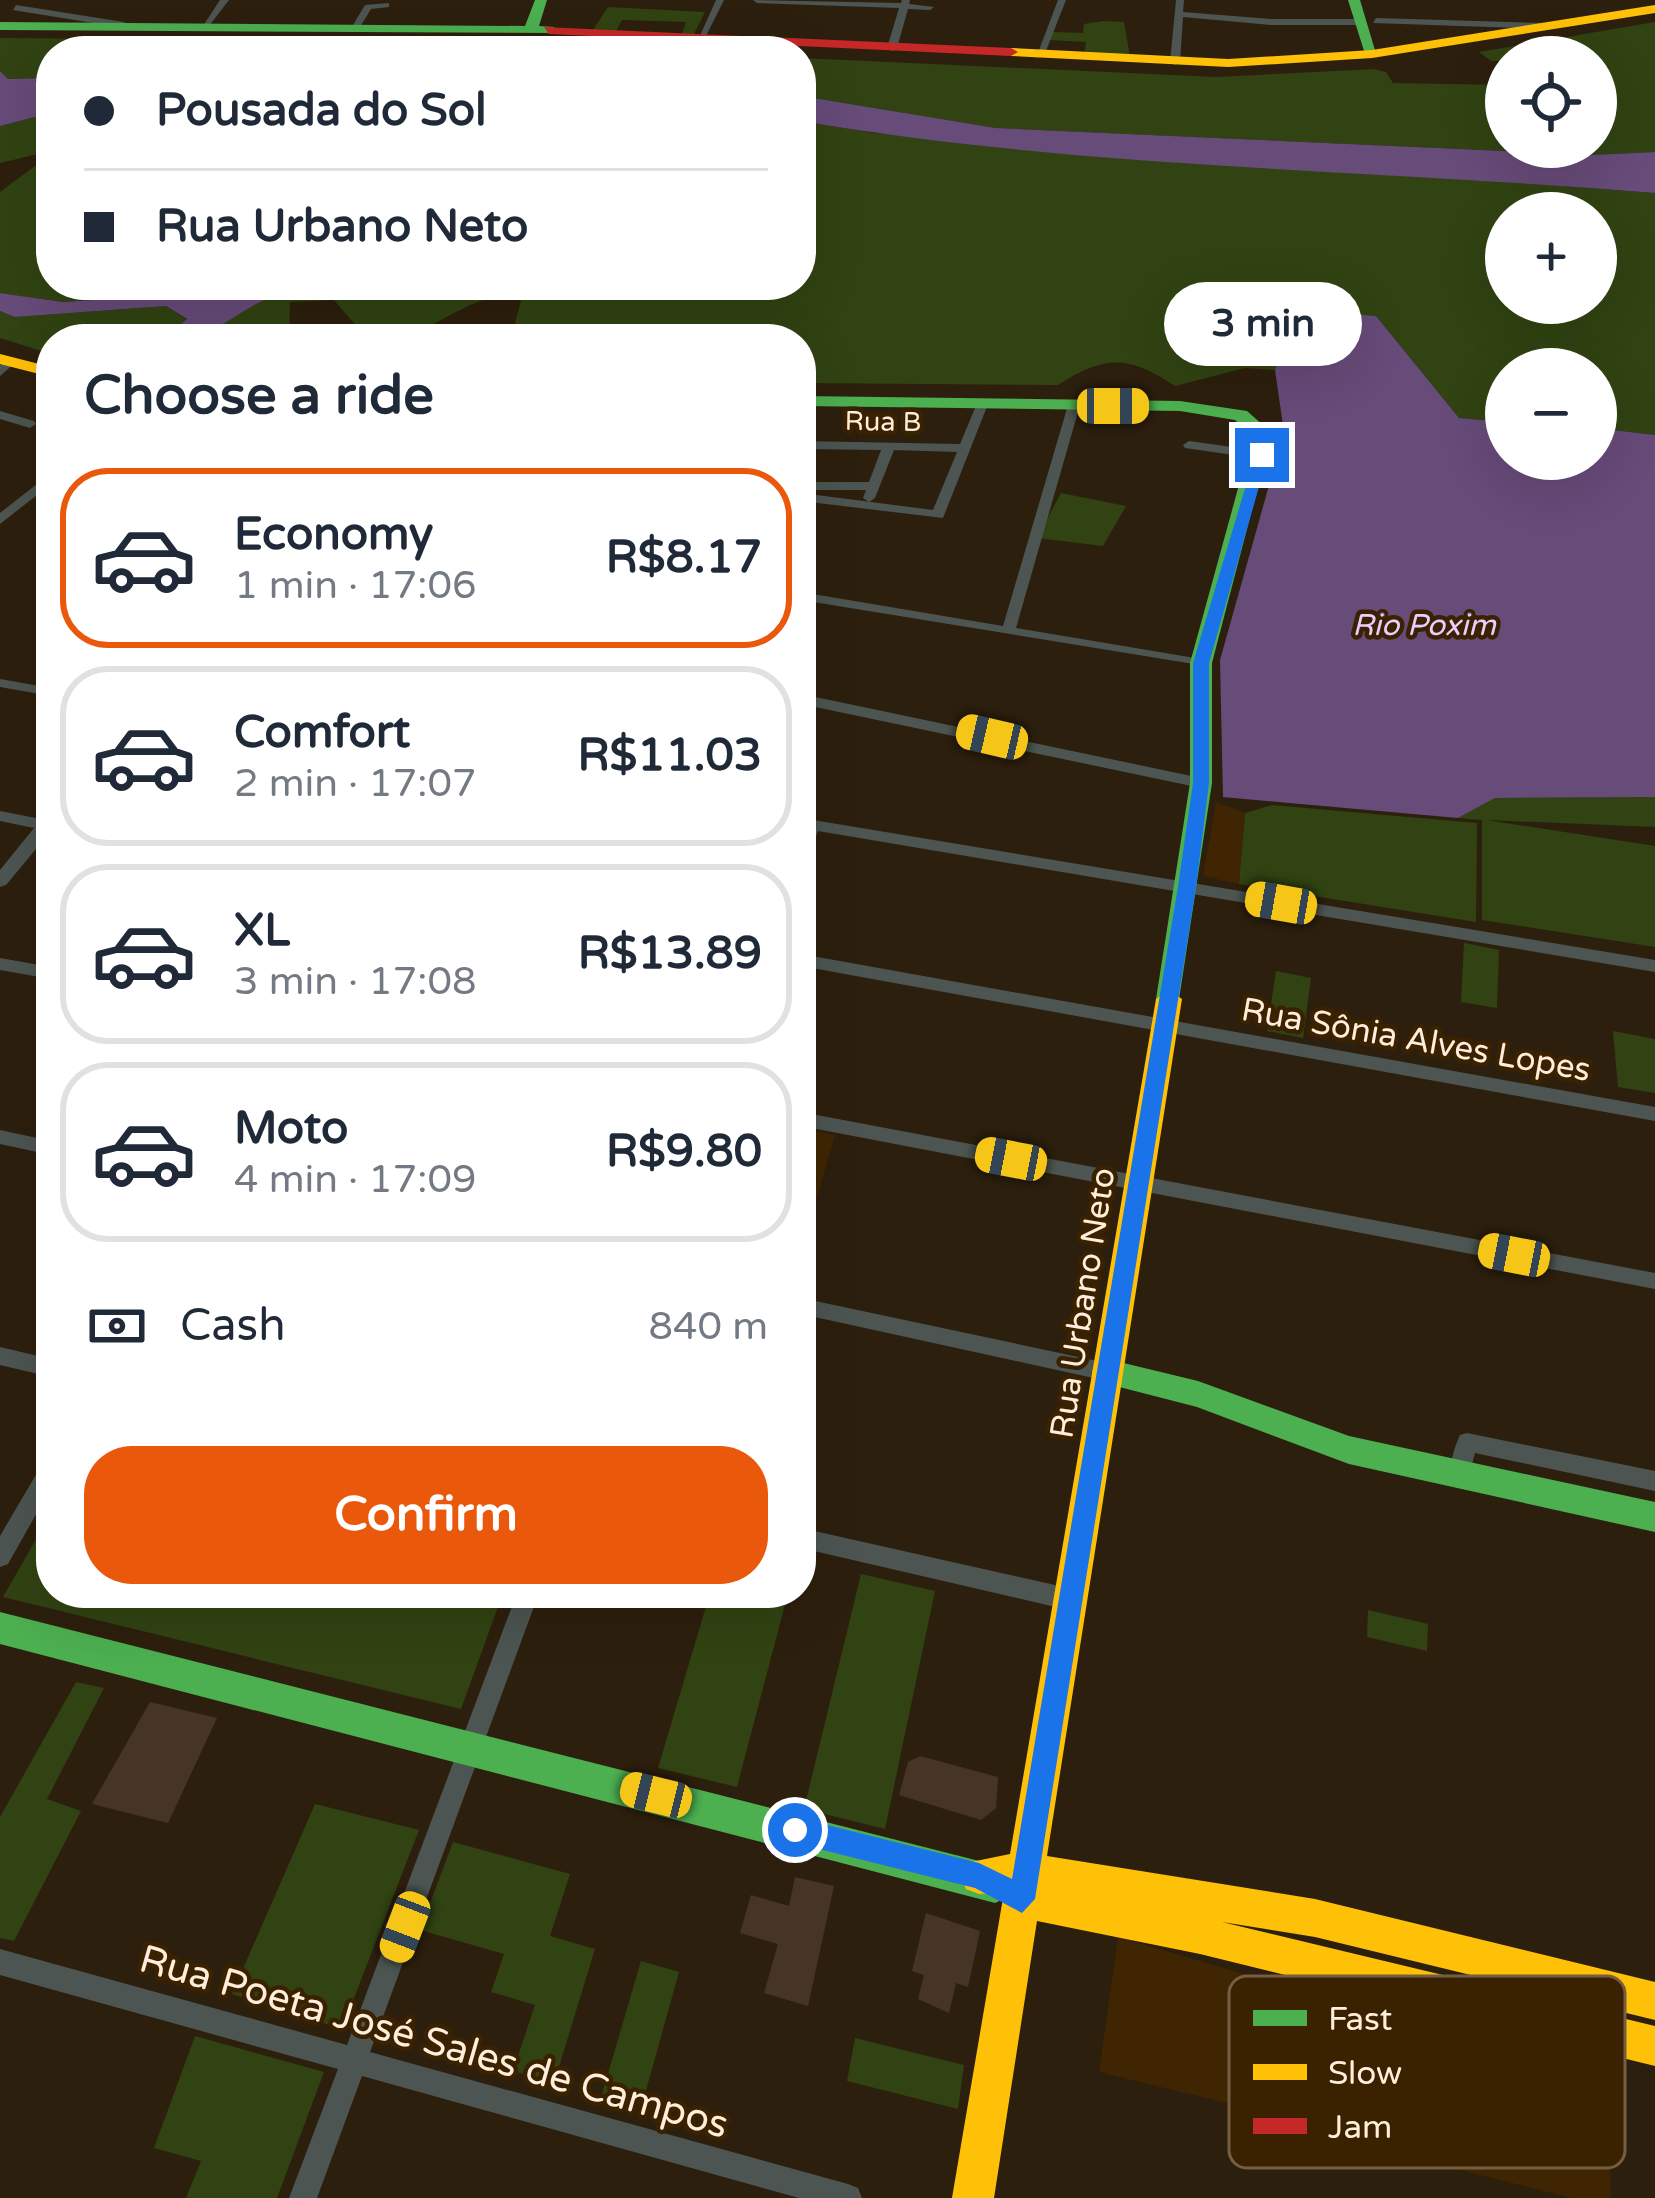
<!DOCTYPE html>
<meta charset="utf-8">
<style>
:root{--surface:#fff;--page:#f6f6f7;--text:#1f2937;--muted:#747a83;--line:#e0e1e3;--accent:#ea580c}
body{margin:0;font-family:"Varela Round",sans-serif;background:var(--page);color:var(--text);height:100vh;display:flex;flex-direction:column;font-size:45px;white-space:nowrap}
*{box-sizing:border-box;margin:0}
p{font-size:39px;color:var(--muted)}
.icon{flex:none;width:66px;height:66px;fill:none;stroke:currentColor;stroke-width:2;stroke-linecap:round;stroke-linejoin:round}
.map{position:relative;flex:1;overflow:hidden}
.side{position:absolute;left:36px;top:324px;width:780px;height:1284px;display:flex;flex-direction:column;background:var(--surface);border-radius:48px;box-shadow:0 12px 48px #0002}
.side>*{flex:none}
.hud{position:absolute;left:36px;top:36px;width:780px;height:264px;border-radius:48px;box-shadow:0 12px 48px #0002;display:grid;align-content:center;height:264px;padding:0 48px;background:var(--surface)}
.fabs{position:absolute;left:1485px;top:36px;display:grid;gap:24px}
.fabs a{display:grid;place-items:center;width:132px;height:132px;border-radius:50%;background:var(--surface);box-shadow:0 12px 48px #0002;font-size:60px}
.end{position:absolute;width:54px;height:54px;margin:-27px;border:15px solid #1a73e8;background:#fff;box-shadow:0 0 0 6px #fff}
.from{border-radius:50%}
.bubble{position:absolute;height:84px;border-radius:42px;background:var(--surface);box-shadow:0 12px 48px #0002;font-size:39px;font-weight:700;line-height:84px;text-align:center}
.car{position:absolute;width:36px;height:72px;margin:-36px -18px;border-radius:15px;box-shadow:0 0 9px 3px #0007;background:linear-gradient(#f5c518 24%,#345 0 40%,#f5c518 0 76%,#345 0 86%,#f5c518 0)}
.hud b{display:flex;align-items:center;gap:42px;height:114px;font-size:45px}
.hud b+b{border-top:3px solid var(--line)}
.hud i{width:30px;height:30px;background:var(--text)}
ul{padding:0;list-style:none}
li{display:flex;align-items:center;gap:36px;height:180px;margin:0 24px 18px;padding:0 24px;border:6px solid var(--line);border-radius:48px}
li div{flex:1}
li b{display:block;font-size:45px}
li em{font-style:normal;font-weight:700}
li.on{border-color:var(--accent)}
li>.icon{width:108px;height:108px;stroke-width:1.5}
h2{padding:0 48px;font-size:54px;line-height:144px}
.pay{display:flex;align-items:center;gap:30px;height:132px;padding:0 48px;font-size:45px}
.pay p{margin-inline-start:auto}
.action{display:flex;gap:24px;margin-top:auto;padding:24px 48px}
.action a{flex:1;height:138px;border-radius:48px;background:var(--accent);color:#fff;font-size:48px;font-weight:700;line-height:138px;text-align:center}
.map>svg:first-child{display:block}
</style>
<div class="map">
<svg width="1655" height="2198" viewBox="0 0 1655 2198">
<rect width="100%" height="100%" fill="#2d1f0d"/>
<!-- built -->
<g fill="#3f2502">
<polygon points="1216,802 1245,813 1239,884 1203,876"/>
<polygon points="805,1129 835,1135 801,1253 801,1141"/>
<polygon points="1118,1937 1275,1983 1268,2113 1099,2072"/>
<polygon points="1365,2003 1609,2075 1611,2198 1572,2198 1358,2144"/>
</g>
<!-- green -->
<g fill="#314312" fill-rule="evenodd">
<polygon points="608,7 705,12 694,34 682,34 686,22 622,20 616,31 593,30"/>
<polygon points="1103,21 1124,22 1130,57 1084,55 1086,42 1049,40 1053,32 1083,33 1084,24"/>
<polygon points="1655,22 1655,152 1591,155 996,128 801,96 801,58 1216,77 1374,69 1386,72 1393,83 1506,85 1506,147 1596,147 1596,57 1491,61 1479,52"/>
<polygon points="0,38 393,41 666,51 51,51 51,78 8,79 0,71"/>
<polygon points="51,113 51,151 0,163 0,126"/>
<path d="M801,121l73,12 781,60v242l-59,-7v-59h-90v53l-47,-4 -83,-102 -76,-7 -25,61 -30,-2 -70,18c-47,-31 -70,-31 -117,-1l-257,-2v-44h-296l7,-5 10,-37c-60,-11 -100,58 -154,36 -12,-5 -25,-23 -34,-33l-44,2 -1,37h-238v15l-51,-16v-27l15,6 151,-11 39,26 51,-33 22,-3 10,-11h513zM1506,213h90v90h-90z"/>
<polygon points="51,154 51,285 155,285 151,296 63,302 0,293 0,192"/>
<polygon points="1061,493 1126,506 1103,546 1037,538"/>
<polygon points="1655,797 1655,827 1486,820 1655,846 1655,947 1482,920 1482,820 1458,818 1495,798"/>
<polygon points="1272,805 1477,823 1476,922 1239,884 1245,813"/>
<polygon points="1464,943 1499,950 1497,1008 1461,1002"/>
<polygon points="1276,971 1311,978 1303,1038 1267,1031"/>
<polygon points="1613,1031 1655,1039 1655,1093 1618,1087"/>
<polygon points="51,1513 51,1593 503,1593 461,1709 3,1597"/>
<polygon points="861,1574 935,1591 885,1829 804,1809"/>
<polygon points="710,1593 788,1593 737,1787 658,1768"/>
<polygon points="1368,1610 1428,1624 1427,1651 1367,1637"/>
<polygon points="76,1682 104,1688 47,1799 81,1811 14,1941 0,1938 0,1817"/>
<polygon points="315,1804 419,1830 342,2029 232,1994"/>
<polygon points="453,1842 570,1874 550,1936 595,1949 554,2083 513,2071 535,2005 491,1992 504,1954 420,1930"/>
<polygon points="641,1961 679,1972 642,2105 602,2094"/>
<polygon points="195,2036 324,2072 277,2198 186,2198 201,2161 154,2148"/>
<polygon points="855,2038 964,2065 958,2109 847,2081"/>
</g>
<!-- water -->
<g fill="#674b79">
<polygon points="0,71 8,79 51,78 51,113 0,126"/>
<path d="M801,96l195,32 595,27 64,-3v41c-284,-24 -573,-24 -854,-72z"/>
<path d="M155,285h133l-10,11c-36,6 -63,49 -102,33l11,-10 -21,-13 -151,11 -15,-6v-18l63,9 88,-6z"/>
<polygon points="1299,309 1376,316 1459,418 1506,422 1506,459 1596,459 1596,428 1655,435 1655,797 1495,798 1458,818 1223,797 1220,660 1284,432 1275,370"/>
</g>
<!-- building -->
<g fill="#463527">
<polygon points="150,1702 217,1718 168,1823 92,1804"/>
<polygon points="920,1756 998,1777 996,1808 981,1820 899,1795 908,1762"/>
<polygon points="795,1877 834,1886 808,2006 764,1993 778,1944 740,1933 751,1895 789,1906"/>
<polygon points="926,1913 980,1931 968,1987 956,1983 949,2013 918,1999 924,1975 912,1971"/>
</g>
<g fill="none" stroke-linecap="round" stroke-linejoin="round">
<!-- street -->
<g fill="#4c5551" fill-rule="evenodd">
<polygon points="220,0 229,0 209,26 203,26"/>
<polygon points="716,0 724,0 705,38 698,40"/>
<polygon points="753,0 901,3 902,0 910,0 909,4 934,7 930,10 908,9 897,48 892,51 887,48 899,8 757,3"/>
<polygon points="1058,0 1066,0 1044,56 1036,58"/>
<polygon points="1176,0 1184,0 1183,12 1271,19 1360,19 1364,22 1360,25 1271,25 1183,17 1180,62 1175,65 1170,62"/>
<polygon points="389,3 389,7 371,9 360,27 353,25 365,5"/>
<polygon points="16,5 124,22 128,25 124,28 13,10"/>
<polygon points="1376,18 1545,23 1549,26 1545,29 1373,23"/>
<polygon points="6,360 16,362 0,376 0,365"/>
<polygon points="978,401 988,404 943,518 801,501 801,493 933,510 957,452 894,450 875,498 869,502 863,498 866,490 801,490 801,482 869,482 881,450 801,449 801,441 960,444"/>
<polygon points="1074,401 1080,405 1016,628 1201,659 1208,663 1206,666 801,600 801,592 1003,626 1068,405"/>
<polygon points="0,411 34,421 36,424 30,428 0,419"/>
<polygon points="1189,441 1261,451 1267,455 1261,459 1185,448 1183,445"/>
<polygon points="51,473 51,484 0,524 0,513"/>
<polygon points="0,679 51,688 51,696 0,687"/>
<polygon points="801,694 1201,778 1209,783 1201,788 801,704"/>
<polygon points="0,811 41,819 51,812 51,831 6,885 0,887 0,870 34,828 0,821"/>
<polygon points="801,818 1655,960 1655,972 818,831 809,854 801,859"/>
<polygon points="801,954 1655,1107 1655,1121 801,966"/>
<polygon points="0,958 51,967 51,979 0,970"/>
<polygon points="801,1112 1655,1273 1655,1289 801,1126"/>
<polygon points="0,1130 51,1141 51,1155 0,1144"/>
<polygon points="801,1298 1107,1363 1114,1366 1117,1372 1114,1378 1107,1381 801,1314"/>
<polygon points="0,1347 51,1359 51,1377 0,1365"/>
<path d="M1467,1433l188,38v20l-180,-38 -8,30 -7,3 -7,-3c-6,-13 1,-35 7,-48z"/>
<polygon points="51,1458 51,1488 8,1564 0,1567 0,1536 44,1461"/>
<polygon points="801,1528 1073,1589 1081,1593 1084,1600 1081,1607 1073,1611 801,1548"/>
<polygon points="517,1593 539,1593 370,2052 848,2184 858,2188 862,2198 799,2198 362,2076 317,2198 289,2198 338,2069 0,1975 0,1949 347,2045"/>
</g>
<!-- fast -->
<g fill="#4caf50" fill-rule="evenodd">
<polygon points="535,0 547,0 539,26 554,27 554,33 0,30 0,22 525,26"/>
<polygon points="1348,0 1360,0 1377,57 1365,54"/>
<polygon points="801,396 1180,401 1247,411 1272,433 1212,663 1212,783 1178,1006 1160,1006 1156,999 1190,783 1190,663 1253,434 1235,420 1180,411 801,406"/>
<polygon points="1107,1359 1198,1381 1349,1436 1655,1502 1655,1532 1349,1464 1197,1407 1096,1381 1092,1372 1096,1363"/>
<polygon points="0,1612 995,1865 1008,1871 1014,1884 1008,1897 995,1903 0,1644"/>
</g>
<!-- slow -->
<g fill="#ffc107" fill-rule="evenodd">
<polygon points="1655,5 1655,13 1372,58 1228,67 1011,56 1004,52 1011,48 1228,59 1372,50"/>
<polygon points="0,354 51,367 51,377 0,364"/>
<polygon points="1169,990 1182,999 1047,1856 1315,1899 1655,1982 1655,2020 1315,1937 1222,1922 1655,2026 1655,2066 1200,1954 1037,1921 994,2198 952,2198 1004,1892 979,1894 966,1889 961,1876 966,1863 1010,1854 1156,999"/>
</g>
<!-- jam -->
<polygon fill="#c62828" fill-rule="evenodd" points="544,27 1011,48 1018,52 1011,56 549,34"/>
</g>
<!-- route -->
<polygon fill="#1a73e8" points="1262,451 1268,455 1209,663 1209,783 1196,887 1035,1899 1022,1913 975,1888 795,1843 782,1830 795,1817 979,1863 1012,1879 1178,887 1193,783 1193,663 1255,455"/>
<g text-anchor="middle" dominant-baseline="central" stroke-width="9" stroke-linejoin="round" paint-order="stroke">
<!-- far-street labels -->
<g font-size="27" fill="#ffeedc" stroke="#3a2100">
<text transform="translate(883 422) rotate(1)">Rua B</text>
</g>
<!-- far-water labels -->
<g font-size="30" font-style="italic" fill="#e8cdfe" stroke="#3a2100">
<text x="1424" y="625">Rio Poxim</text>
</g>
<!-- street labels -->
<g font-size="33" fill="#ffeedc" stroke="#3a2100">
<text transform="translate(1416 1040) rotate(10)">Rua Sônia Alves Lopes</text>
<text transform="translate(1083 1303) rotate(-81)">Rua Urbano Neto</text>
</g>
<!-- near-street labels -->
<g font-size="39" fill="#ffeedc" stroke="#3a2100">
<text transform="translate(434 2042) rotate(16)">Rua Poeta José Sales de Campos</text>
</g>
</g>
<!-- legend -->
<rect x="1229" y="1976" width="396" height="192" rx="18" fill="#3a2100" stroke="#755e42" stroke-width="3"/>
<rect x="1253" y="2010" width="54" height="16" fill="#4caf50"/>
<rect x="1253" y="2064" width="54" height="16" fill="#ffc107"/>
<rect x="1253" y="2118" width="54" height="16" fill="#c62828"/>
<g font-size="33" fill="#ffeedc">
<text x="1328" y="2030">Fast</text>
<text x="1328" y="2084">Slow</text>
<text x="1328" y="2138">Jam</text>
</g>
</svg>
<div class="fabs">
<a><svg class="icon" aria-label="locate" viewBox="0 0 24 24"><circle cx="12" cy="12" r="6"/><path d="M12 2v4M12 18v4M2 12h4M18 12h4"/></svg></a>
<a>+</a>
<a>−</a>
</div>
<i class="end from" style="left:795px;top:1830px"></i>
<i class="end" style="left:1262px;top:455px"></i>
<div class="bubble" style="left:1164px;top:282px;width:198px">3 min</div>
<i class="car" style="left:1113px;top:406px;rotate:90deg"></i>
<i class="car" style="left:992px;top:737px;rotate:283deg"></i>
<i class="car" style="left:1281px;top:903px;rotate:280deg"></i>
<i class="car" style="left:1011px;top:1159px;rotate:281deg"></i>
<i class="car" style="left:1514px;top:1255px;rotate:281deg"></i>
<i class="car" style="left:656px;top:1795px;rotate:284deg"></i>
<i class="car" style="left:405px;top:1927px;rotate:201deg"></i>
<div class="hud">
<b><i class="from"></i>Pousada do Sol</b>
<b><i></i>Rua Urbano Neto</b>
</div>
<section class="side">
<h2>Choose a ride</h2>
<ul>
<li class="on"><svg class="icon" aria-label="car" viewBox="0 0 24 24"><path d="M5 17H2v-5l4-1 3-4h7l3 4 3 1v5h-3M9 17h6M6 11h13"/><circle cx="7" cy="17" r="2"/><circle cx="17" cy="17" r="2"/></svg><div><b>Economy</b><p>1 min · 17:06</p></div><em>R$8.17</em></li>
<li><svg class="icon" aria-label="car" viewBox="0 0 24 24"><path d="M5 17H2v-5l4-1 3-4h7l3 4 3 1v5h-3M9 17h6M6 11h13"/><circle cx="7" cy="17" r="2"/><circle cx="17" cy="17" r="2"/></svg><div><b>Comfort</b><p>2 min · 17:07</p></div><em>R$11.03</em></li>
<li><svg class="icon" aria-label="car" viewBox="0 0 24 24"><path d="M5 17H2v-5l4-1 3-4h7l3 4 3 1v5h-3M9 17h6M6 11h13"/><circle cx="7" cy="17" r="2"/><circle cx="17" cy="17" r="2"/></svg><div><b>XL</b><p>3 min · 17:08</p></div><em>R$13.89</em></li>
<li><svg class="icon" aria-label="car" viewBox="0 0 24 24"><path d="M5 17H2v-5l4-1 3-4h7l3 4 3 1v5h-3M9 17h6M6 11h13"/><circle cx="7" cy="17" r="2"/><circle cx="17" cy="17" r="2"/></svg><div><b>Moto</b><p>4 min · 17:09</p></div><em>R$9.80</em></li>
</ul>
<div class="pay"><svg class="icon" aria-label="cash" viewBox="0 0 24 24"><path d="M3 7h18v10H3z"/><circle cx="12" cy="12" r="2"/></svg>Cash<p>840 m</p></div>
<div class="action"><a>Confirm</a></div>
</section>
</div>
